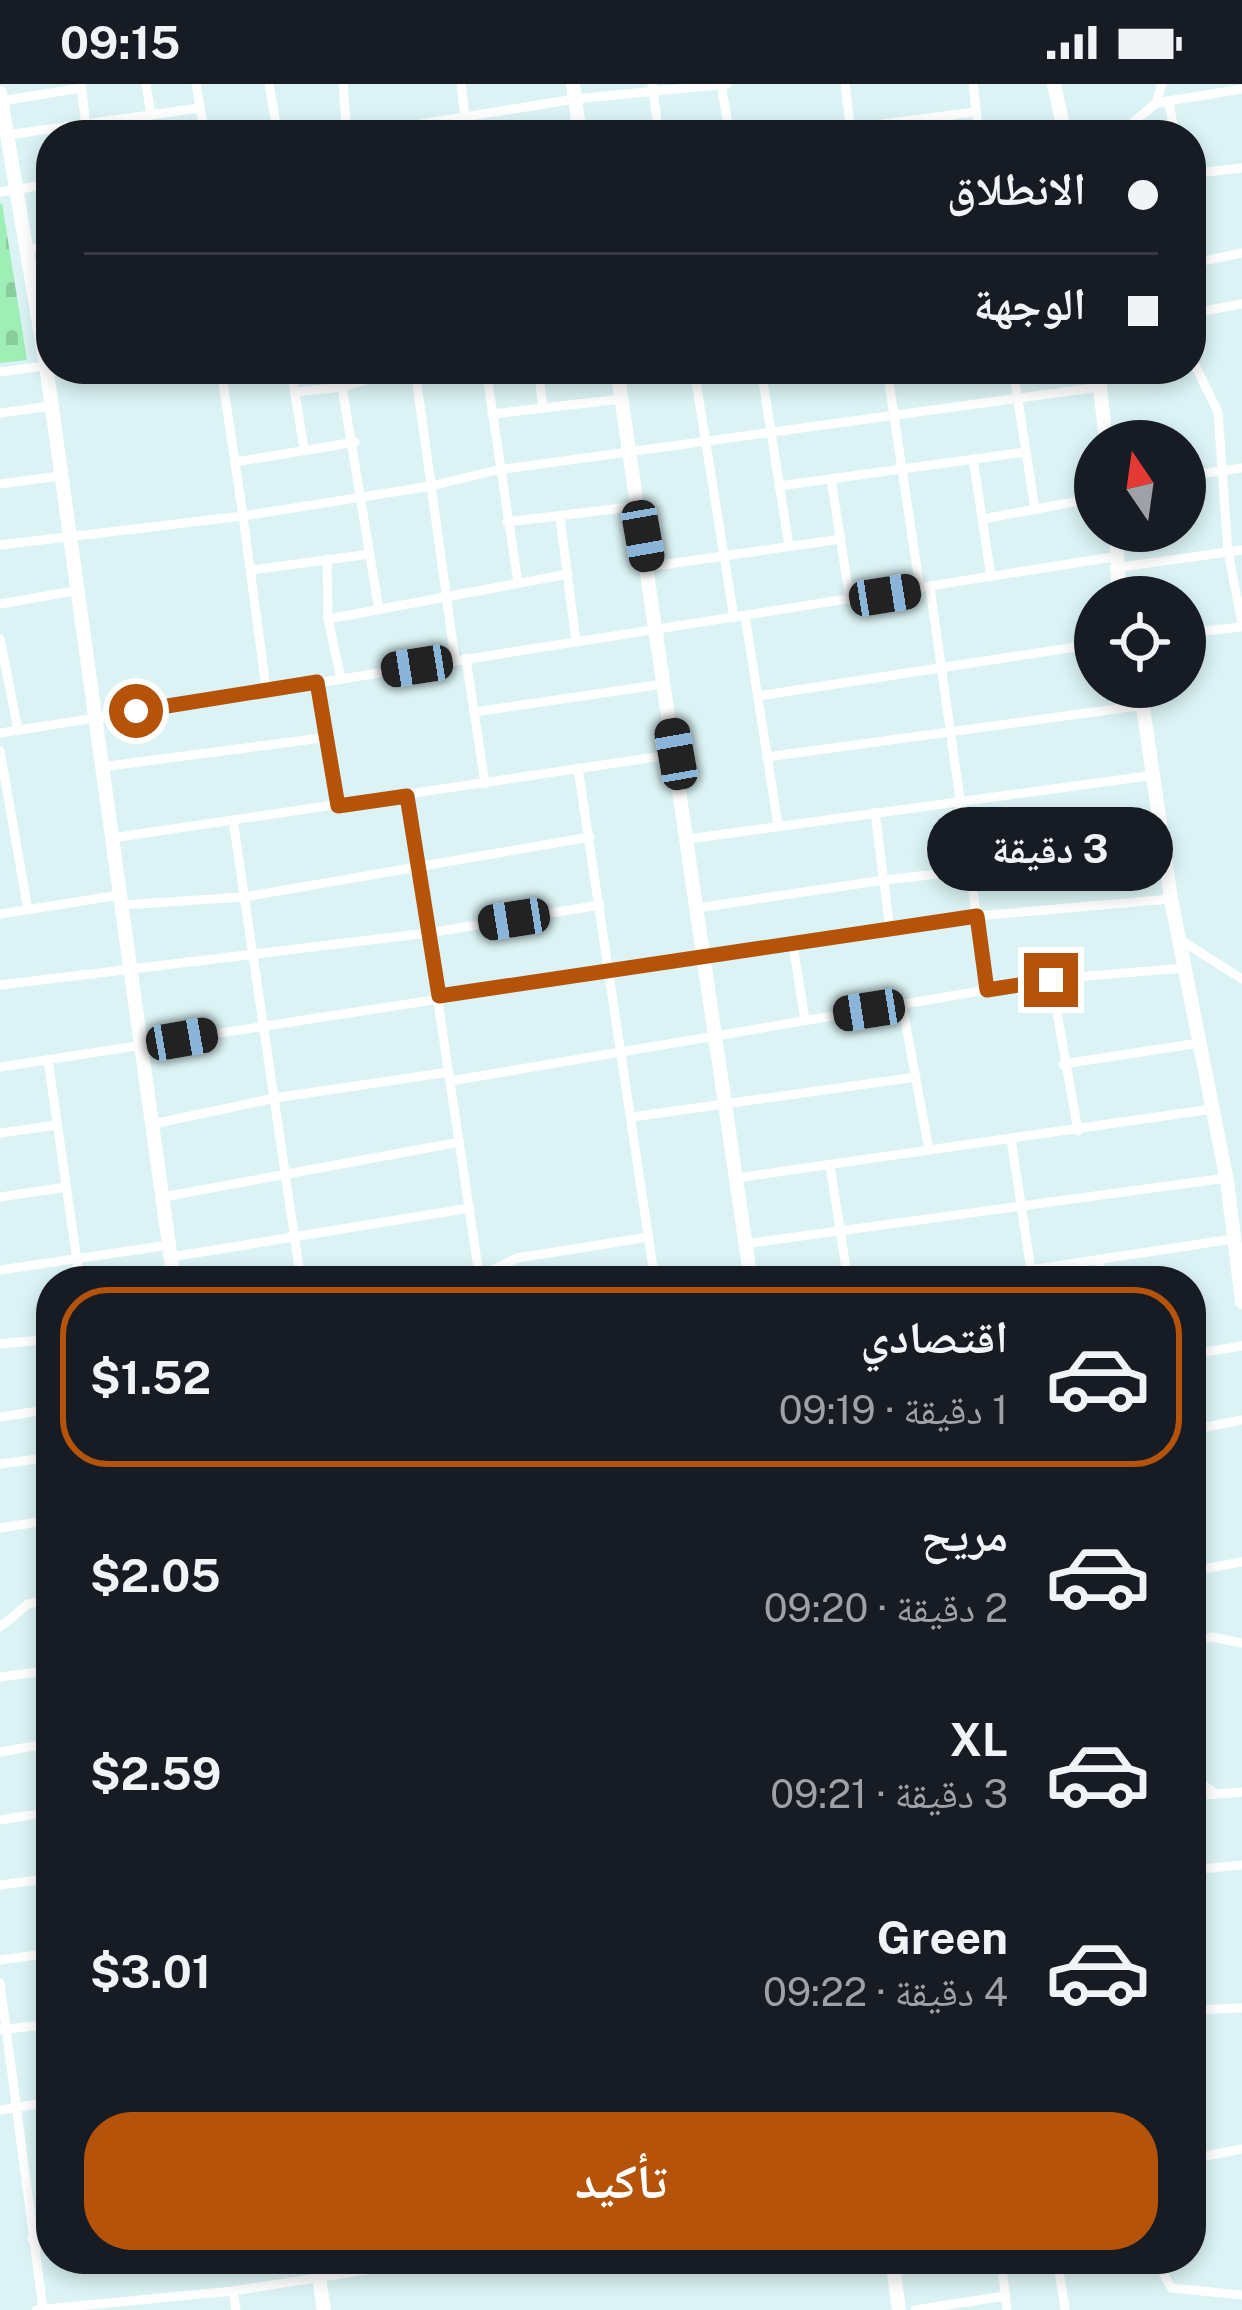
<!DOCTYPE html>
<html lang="ar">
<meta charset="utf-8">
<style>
:root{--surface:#171b24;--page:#242831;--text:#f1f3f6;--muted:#9ea1a6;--line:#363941;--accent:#b45309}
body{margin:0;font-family:"Public Sans","Noto Naskh Arabic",sans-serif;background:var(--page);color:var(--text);direction:rtl;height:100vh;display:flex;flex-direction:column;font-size:45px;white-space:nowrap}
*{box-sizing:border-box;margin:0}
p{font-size:39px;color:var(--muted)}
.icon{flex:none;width:66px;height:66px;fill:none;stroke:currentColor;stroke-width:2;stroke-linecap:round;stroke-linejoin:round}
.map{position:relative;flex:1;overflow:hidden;direction:ltr}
.drawer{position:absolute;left:36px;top:1182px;width:1170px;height:1008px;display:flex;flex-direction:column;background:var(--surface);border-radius:48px;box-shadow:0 6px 18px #0003;direction:rtl}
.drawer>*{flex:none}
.guide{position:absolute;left:36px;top:36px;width:1170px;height:264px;border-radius:48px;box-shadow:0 6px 18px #0003;direction:rtl;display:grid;align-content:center;height:264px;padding:0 48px;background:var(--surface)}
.needle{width:78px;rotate:347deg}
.buttons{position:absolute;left:1074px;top:336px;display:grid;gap:24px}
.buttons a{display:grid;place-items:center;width:132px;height:132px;border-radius:50%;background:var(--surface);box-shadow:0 6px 18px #0003;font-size:60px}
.end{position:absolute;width:54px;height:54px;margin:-27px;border:15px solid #b45309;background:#fff;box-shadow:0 0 0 6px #fff}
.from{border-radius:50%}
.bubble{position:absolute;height:84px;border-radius:42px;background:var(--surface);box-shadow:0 6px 18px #0003;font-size:39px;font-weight:700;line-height:84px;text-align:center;direction:rtl}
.car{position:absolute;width:36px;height:72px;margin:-36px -18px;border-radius:15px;box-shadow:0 0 9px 3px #0007;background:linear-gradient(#222 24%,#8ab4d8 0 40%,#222 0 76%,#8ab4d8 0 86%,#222 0)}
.guide b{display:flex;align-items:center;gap:42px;height:114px;font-size:45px}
.guide b+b{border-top:3px solid var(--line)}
.guide i{width:30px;height:30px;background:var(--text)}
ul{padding:21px 0 0;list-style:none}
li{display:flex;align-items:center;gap:36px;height:180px;margin:0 24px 18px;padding:0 24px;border:6px solid transparent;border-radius:48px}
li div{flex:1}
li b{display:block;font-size:45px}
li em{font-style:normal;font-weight:700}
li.active{border-color:var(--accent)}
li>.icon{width:108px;height:108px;stroke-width:1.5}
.cta{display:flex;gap:24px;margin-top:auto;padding:24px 48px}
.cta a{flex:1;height:138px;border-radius:48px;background:var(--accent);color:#fff;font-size:48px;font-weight:700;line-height:138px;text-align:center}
.status{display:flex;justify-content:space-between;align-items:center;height:84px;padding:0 60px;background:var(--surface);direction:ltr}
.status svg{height:33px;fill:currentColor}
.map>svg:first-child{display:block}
</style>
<div class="status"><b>09:15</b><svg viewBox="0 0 49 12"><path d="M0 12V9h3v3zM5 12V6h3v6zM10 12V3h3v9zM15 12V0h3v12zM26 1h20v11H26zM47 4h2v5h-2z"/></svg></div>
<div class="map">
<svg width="1242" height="2226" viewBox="0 0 1242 2226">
<defs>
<pattern id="cemetery-stones" width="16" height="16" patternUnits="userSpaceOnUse" patternTransform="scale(3)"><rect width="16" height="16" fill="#9feeb6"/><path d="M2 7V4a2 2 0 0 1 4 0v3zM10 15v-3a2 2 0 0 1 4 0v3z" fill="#89cd9d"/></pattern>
</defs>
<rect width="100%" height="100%" fill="#dbf3f5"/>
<!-- cemetery -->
<polygon fill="url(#cemetery-stones)" points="2,119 27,276 0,279 0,120"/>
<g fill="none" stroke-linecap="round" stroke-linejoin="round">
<!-- street -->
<g stroke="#fff" stroke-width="9">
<polyline points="81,0 87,51"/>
<polyline points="146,0 151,31"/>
<polyline points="196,0 205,51"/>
<polyline points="269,0 278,51"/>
<polyline points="343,0 347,51"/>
<polyline points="461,0 467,51"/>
<polyline points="652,0 659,51"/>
<polyline points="721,0 730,51"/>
<polyline points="845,0 851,48"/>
<polyline points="973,0 979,51"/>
<polyline points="2,17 81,4"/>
<polyline points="1156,19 1242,5"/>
<polyline points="1169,19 1175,51"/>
<polyline points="7,51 200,24"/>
<polyline points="353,51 575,15 727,0"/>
<polyline points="797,51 976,28"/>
<polyline points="1118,51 1156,19 1162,0"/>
<polyline points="1191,90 1242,84"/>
<polyline points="0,108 51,100"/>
<polyline points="1191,150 1198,178 1194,279 1218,328 1228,468 1242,539"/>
<polyline points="26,166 51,162"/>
<polyline points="1198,178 1242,169"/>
<polyline points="1198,228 1242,220"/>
<polyline points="291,285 304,365"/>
<polyline points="415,285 455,575"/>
<polyline points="486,285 518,499"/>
<polyline points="538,285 543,324"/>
<polyline points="694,285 734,534"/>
<polyline points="761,285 789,462"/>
<polyline points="887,285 920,505"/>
<polyline points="1013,285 1035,425"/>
<polyline points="0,288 51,281"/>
<polyline points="761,289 794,285"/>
<polyline points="342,303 379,526"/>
<polyline points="295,308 342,303 406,285"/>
<polyline points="0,329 51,322"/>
<polyline points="492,330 621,315"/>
<polyline points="973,375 991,493"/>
<polyline points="235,378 355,358"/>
<polyline points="1185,392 1242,384"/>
<polyline points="831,395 850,516"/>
<polyline points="0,400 59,392"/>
<polyline points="779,402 1025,368"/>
<polyline points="560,433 576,558"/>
<polyline points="983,435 1095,414"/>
<polyline points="507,438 638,422"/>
<polyline points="0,461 243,432 221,285"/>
<polyline points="327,475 328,535 341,595"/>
<polyline points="648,483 841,455"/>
<polyline points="1114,484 1242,466"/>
<polyline points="252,486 370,470"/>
<polyline points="930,504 987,906"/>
<polyline points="0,520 74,507"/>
<polyline points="745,532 778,741"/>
<polyline points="328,535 568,490"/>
<polyline points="1185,549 1242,543"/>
<polyline points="0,555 18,646"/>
<polyline points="466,574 485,700"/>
<polyline points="317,598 338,722"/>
<polyline points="266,604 243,432 431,402 497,386 1100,303"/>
<polyline points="758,612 1095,560"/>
<polyline points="474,628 664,600"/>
<polyline points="0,649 1113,473"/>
<polyline points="0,667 28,826"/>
<polyline points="767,673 1145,621"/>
<polyline points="101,683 329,653"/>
<polyline points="578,684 655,1197"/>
<polyline points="407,712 480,1197"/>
<polyline points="875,728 890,846"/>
<polyline points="233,736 301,1197"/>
<polyline points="112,754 676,670"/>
<polyline points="688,755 1155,691"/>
<polyline points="122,821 244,813 590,753"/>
<polyline points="697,824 884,796 1164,764"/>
<polyline points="0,830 120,811"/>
<polyline points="1179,855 1242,895"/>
<polyline points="793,861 805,936"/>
<polyline points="1051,895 1078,1047"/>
<polyline points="0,901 428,849 600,821"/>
<polyline points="902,920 929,1066"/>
<polyline points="48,976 80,1197"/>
<polyline points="1063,980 1199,959"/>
<polyline points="0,983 977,832 1171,815"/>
<polyline points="450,997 1051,895 1185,884"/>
<polyline points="632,1033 916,993"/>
<polyline points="153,1040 275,1014 449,988"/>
<polyline points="0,1049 57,1041"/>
<polyline points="1011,1055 1031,1186"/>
<polyline points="830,1081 848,1197"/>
<polyline points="736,1094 1212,1025"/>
<polyline points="0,1113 66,1103"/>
<polyline points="163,1113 460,1058"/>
<polyline points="744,1160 1226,1094"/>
<polyline points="171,1173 470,1124"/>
<polyline points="1099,1175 1102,1197"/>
<polyline points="0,1186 169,1161"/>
<polyline points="448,1197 480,1192 517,1174 649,1153"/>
<polyline points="958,1197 1233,1155"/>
<polyline points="0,1260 51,1255"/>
<polyline points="1191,1270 1242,1262"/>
<polyline points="0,1333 51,1325"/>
<polyline points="1191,1346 1242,1336"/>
<polyline points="0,1380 51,1373"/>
<polyline points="0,1444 51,1436"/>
<polyline points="1191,1487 1242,1478"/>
<polyline points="0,1543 28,1520 51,1515"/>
<polyline points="1191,1558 1212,1553 1242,1559"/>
<polyline points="0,1593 51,1586"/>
<polyline points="0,1668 51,1659"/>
<polyline points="1191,1692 1216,1710"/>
<polyline points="1191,1712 1242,1708"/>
<polyline points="0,1736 51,1728"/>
<polyline points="1191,1786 1242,1781"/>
<polyline points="0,1801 51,1794"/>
<polyline points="0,1876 51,1869"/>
<polyline points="0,1899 43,2225"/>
<polyline points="1191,1926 1242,1924"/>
<polyline points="0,1946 51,1940"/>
<polyline points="0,2026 51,2018"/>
<polyline points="1191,2075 1242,2065"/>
<polyline points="32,2155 51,2153"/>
<polyline points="1001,2175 1007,2226"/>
<polyline points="1057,2175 1065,2224"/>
<polyline points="1156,2175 1171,2204 1242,2211"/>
<polyline points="233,2207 236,2226"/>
<polyline points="36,2226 233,2207 437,2175"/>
<polyline points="915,2226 1005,2212"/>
</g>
<!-- secondary -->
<g stroke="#fff" stroke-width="14">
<polyline points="573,0 580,51"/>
<polyline points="1054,0 1065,51"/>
<polyline points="0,9 46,281 174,1197"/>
<polyline points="617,285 751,1197"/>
<polyline points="1098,285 1106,357"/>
<polyline points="1116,447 1119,513"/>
<polyline points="1140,603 1171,815 1227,1097 1242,1218"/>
<polyline points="316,2175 324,2226"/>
<polyline points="892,2175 899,2226"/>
</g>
</g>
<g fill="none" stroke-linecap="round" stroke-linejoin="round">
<!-- route -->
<polyline stroke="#b45309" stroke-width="15" points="136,627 317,598 338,722 407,712 439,912 977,832 987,906 1051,896"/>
</g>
</svg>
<div class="buttons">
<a><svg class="needle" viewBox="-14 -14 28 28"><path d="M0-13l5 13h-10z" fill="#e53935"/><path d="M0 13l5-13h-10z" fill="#9ea1a6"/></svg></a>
<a><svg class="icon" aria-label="locate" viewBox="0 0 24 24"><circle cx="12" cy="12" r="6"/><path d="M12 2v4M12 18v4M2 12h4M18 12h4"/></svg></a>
</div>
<i class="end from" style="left:136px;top:627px"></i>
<i class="end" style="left:1051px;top:896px"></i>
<div class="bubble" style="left:927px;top:723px;width:246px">3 دقيقة</div>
<i class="car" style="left:643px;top:452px;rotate:170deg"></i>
<i class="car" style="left:885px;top:511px;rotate:81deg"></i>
<i class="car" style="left:417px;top:582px;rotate:261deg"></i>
<i class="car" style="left:676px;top:670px;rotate:350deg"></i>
<i class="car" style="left:514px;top:835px;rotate:261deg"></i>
<i class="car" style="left:869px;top:926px;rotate:261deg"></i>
<i class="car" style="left:182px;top:955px;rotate:80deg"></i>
<div class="guide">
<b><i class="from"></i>الانطلاق</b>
<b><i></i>الوجهة</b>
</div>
<section class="drawer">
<ul>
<li class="active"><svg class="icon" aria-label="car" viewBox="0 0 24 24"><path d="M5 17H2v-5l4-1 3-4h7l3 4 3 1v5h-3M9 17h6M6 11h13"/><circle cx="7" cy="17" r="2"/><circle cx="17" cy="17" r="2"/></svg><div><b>اقتصادي</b><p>1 دقيقة · 09:19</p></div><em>$1.52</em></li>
<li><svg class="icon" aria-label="car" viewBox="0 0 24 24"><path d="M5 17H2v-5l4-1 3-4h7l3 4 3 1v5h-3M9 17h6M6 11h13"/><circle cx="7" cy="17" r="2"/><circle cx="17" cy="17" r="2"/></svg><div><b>مريح</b><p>2 دقيقة · 09:20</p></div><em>$2.05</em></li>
<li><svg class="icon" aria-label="car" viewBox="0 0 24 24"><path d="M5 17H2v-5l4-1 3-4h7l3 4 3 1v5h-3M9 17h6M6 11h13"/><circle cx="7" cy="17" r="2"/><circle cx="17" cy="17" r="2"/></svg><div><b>XL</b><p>3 دقيقة · 09:21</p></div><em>$2.59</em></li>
<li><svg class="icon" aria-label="car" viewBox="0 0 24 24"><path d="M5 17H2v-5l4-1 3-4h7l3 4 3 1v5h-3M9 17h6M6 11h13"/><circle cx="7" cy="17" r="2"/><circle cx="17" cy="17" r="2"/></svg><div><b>Green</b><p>4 دقيقة · 09:22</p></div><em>$3.01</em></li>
</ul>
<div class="cta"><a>تأكيد</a></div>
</section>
</div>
